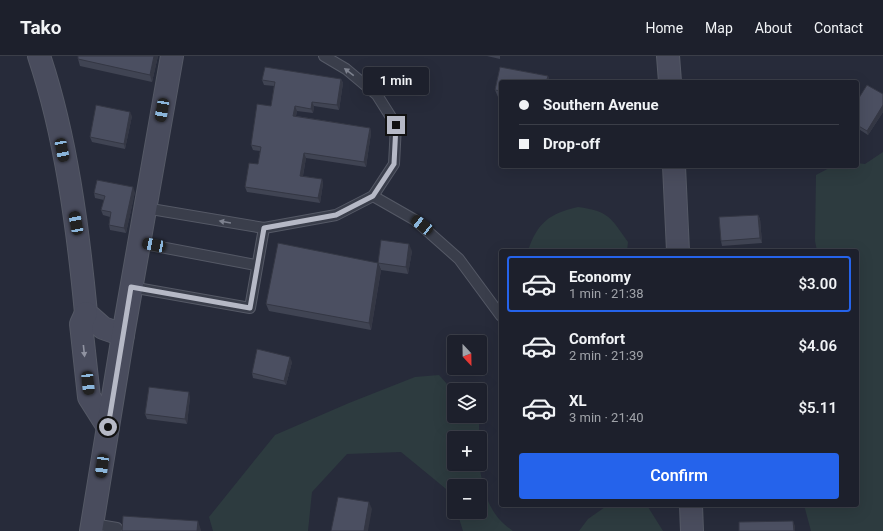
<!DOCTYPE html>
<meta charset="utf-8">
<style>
:root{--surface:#1d202c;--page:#252834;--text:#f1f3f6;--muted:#a0a3a9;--line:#3b3e48;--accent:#2563eb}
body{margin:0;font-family:Roboto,sans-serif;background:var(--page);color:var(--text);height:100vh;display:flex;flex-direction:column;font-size:15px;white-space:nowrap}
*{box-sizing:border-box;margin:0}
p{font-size:13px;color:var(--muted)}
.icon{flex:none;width:22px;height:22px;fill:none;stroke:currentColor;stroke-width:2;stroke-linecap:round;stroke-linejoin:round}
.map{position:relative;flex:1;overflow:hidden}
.details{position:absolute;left:499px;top:193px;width:360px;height:258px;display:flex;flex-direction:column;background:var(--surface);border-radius:4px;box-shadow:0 4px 16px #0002,0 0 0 1px var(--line)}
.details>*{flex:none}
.guide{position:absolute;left:499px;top:24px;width:360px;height:88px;border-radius:4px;box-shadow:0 4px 16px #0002,0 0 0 1px var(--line);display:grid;align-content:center;height:88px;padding:0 20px;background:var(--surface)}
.needle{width:26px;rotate:158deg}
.fabs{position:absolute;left:447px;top:279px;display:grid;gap:8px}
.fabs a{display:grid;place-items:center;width:40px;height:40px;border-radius:4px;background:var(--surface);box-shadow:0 4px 16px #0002,0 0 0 1px var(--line);font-size:20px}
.end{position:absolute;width:18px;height:18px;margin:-9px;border:5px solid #b6b9c6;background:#111;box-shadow:0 0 0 2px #111}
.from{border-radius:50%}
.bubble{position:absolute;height:28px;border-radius:4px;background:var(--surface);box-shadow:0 4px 16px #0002,0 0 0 1px var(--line);font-size:13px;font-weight:600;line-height:28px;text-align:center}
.car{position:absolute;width:12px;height:24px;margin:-12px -6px;border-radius:5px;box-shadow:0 0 3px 1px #0007;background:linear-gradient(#222 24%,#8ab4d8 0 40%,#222 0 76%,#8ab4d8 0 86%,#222 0)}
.guide b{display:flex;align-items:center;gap:14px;height:38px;font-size:15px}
.guide b+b{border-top:1px solid var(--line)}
.guide i{width:10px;height:10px;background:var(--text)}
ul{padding:7px 0 0;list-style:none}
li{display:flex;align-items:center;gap:12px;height:56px;margin:0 8px 6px;padding:0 12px;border:2px solid transparent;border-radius:4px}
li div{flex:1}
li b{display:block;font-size:15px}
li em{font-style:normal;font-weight:600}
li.current{border-color:var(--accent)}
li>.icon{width:36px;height:36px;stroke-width:1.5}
.primary-button{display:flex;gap:8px;margin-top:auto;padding:8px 20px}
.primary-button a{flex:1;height:46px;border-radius:4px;background:var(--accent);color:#fff;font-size:16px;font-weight:600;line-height:46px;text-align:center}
header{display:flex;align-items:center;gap:24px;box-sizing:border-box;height:56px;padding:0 20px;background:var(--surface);border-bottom:1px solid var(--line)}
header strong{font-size:19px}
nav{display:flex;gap:22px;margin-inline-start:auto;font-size:14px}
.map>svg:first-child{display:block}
</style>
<header>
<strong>Tako</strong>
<nav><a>Home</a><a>Map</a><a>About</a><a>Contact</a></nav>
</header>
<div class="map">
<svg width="883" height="475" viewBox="0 0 883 475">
<rect width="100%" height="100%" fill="#272b3a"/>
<!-- green -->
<g fill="#2d3b3f">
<polygon points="883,96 883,475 811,475 804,449 857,449 857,195 817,195 815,185 816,119 833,110 857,110 857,107 865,108"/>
<path d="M578,151c31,4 33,11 50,35l-1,9h-99c9,-28 22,-38 50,-44z"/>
<path d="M439,319l15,17v24h20l5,6v16h-25v26h25c5,29 9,50 34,67h-50l-6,-19h23v-26h-26v16l-3,-9 -50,-41 -54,2 -35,38 -4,39h-95l-4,-14 66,-82 74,-32 66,-26z"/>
<polygon points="608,449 648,451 663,475 579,475 588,463"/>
</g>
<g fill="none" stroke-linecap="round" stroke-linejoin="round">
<defs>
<g id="lane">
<polyline points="373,140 415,164 459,203 501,260"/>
<polyline points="145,152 264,172 336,159 373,140 394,108 396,69 377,39 346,13 324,0"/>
<polyline points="139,187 256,209"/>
<polyline points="131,231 250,252 264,172"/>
<polyline points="93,468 117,472 116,475"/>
</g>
<g id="secondary">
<path d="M39,0c27,80 39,173 47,257l17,15 20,7"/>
<polyline points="668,0 670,26"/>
<polyline points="674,110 678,195"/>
<polyline points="86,257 81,268 89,341 108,371"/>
<polyline points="691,449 692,475"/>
<polyline points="91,475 123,279 172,0"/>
</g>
</defs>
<!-- lane casing -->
<use href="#lane" stroke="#555966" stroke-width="12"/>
<!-- secondary casing -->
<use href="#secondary" stroke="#555966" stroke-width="24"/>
<!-- lane -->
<use href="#lane" stroke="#3a3e4b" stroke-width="10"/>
<!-- secondary -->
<use href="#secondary" stroke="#494c5d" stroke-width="22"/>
</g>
<!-- wall -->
<g fill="#404453">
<polygon points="78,0 158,0 152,26 80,10 78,3"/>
<polygon points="487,0 500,0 500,3"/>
<polygon points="500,11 548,20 550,26 501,26 501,42 498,41 495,34"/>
<polygon points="341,23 343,27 339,54 314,50 313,57 297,55 296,60 370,72 371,77 366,111 306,102 303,120 322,123 323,128 320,147 247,136 245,131 258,108 260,95 253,94 251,89 271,50 274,30 264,29 262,24"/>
<polygon points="883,38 883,56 868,79 857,72 857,45"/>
<polygon points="132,60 125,93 92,86 90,81"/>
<polygon points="135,136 126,177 110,174 109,169 110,161 103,159 101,154 104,144 95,142 94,137"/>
<polygon points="758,159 760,163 762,187 722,190 721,185"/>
<polygon points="412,195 408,218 381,214 378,207"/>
<polygon points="381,214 371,274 269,255 266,248"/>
<polygon points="292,306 286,329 253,322 252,317"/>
<polygon points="190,341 187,368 147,363 145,358"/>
</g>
<!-- shaded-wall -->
<g fill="#343744">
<polygon points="154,0 158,0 152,26 150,19"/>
<polygon points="548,20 550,26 546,26"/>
<polygon points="341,23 343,27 339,54 337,49"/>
<polygon points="312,46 314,50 313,57 311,53"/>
<polygon points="883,49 883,56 868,79 867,75"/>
<polygon points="295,50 297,55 295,65 293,60"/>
<polygon points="130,56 132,60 125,93 124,88"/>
<polygon points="370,72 371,77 366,111 364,106"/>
<polygon points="304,97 306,102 302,124 300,120"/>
<polygon points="322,123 323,128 320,147 318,142"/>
<polygon points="133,131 135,136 126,177 124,172"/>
<polygon points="758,159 760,163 762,187 760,182"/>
<polygon points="409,188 412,195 408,218 406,211"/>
<polygon points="378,207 381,214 371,274 369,267"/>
<polygon points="290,301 292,306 286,329 284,325"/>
<polygon points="189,336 190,341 187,368 185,363"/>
<polygon points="369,446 372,453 368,475 364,475"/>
<polygon points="198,465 201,474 201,475 197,475"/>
<polygon points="793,465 795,470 795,475 794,475"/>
</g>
<!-- building -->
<g fill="#4b4f61" stroke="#343744">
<polygon points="78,0 154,0 150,19 78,3"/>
<polygon points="265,11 341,23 337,49 312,46 311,53 295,50 293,60 370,72 364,106 304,97 300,120 322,123 318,142 245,131 249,107 258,108 261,91 251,89 257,48 271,50 275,26 262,24"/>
<polygon points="500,11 548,20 546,26 501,26 501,35 495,34"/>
<polygon points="867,29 883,38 883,49 867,75 857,69 857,45"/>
<polygon points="96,49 130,56 124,88 90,81"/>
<polygon points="97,124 133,131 124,172 109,169 111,156 101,154 105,140 94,137"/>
<polygon points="758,159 760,182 721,185 719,161"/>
<polygon points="381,184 409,188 406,211 378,207"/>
<polygon points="278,187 378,207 369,267 266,248"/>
<polygon points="257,293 290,301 284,325 252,317"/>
<polygon points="149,331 189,336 185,363 145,358"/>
<polygon points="338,441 369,446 364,475 331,475"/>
<polygon points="123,460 198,465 197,475 122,475"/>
<polygon points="793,465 794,475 739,475 739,466"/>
</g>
<!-- one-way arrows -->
<defs><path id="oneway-solid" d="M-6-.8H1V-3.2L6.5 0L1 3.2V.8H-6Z"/></defs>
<g fill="#7e828f">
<use href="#oneway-solid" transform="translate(349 16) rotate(-143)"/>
<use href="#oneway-solid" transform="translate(225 166) rotate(-170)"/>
</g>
<use fill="#9093a1" href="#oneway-solid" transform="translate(84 295) rotate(84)"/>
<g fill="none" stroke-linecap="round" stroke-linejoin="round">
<!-- route -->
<polyline stroke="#b6b9c6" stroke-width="5" points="108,371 131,231 250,252 264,172 336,159 373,140 394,108 396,69"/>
</g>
</svg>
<div class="fabs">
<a><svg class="needle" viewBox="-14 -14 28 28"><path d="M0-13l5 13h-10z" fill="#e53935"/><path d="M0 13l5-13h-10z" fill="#a0a3a9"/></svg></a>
<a><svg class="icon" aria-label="layers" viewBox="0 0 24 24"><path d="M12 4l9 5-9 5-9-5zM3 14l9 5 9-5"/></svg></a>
<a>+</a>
<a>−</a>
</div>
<i class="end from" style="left:108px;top:371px"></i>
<i class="end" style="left:396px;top:69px"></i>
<div class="bubble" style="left:363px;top:11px;width:66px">1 min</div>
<i class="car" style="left:162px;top:54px;rotate:190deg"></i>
<i class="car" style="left:62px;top:94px;rotate:169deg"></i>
<i class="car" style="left:76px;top:167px;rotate:349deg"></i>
<i class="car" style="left:422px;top:169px;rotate:308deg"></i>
<i class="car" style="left:154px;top:189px;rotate:281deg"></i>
<i class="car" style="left:88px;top:327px;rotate:174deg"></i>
<i class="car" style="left:102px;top:410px;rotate:188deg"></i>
<div class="guide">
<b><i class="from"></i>Southern Avenue</b>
<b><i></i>Drop-off</b>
</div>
<section class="details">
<ul>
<li class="current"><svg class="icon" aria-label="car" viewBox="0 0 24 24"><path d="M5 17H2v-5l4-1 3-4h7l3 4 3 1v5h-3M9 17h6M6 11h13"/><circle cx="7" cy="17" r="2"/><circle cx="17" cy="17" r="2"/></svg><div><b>Economy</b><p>1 min · 21:38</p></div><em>$3.00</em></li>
<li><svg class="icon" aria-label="car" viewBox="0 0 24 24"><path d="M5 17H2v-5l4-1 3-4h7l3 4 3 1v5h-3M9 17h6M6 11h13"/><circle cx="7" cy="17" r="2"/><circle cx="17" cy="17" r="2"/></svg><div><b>Comfort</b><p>2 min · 21:39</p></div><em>$4.06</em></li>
<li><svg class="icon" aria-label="car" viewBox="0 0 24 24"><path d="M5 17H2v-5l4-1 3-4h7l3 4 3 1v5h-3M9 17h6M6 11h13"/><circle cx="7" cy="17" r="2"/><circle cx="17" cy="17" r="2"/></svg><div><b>XL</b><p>3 min · 21:40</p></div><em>$5.11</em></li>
</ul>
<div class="primary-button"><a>Confirm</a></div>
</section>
</div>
